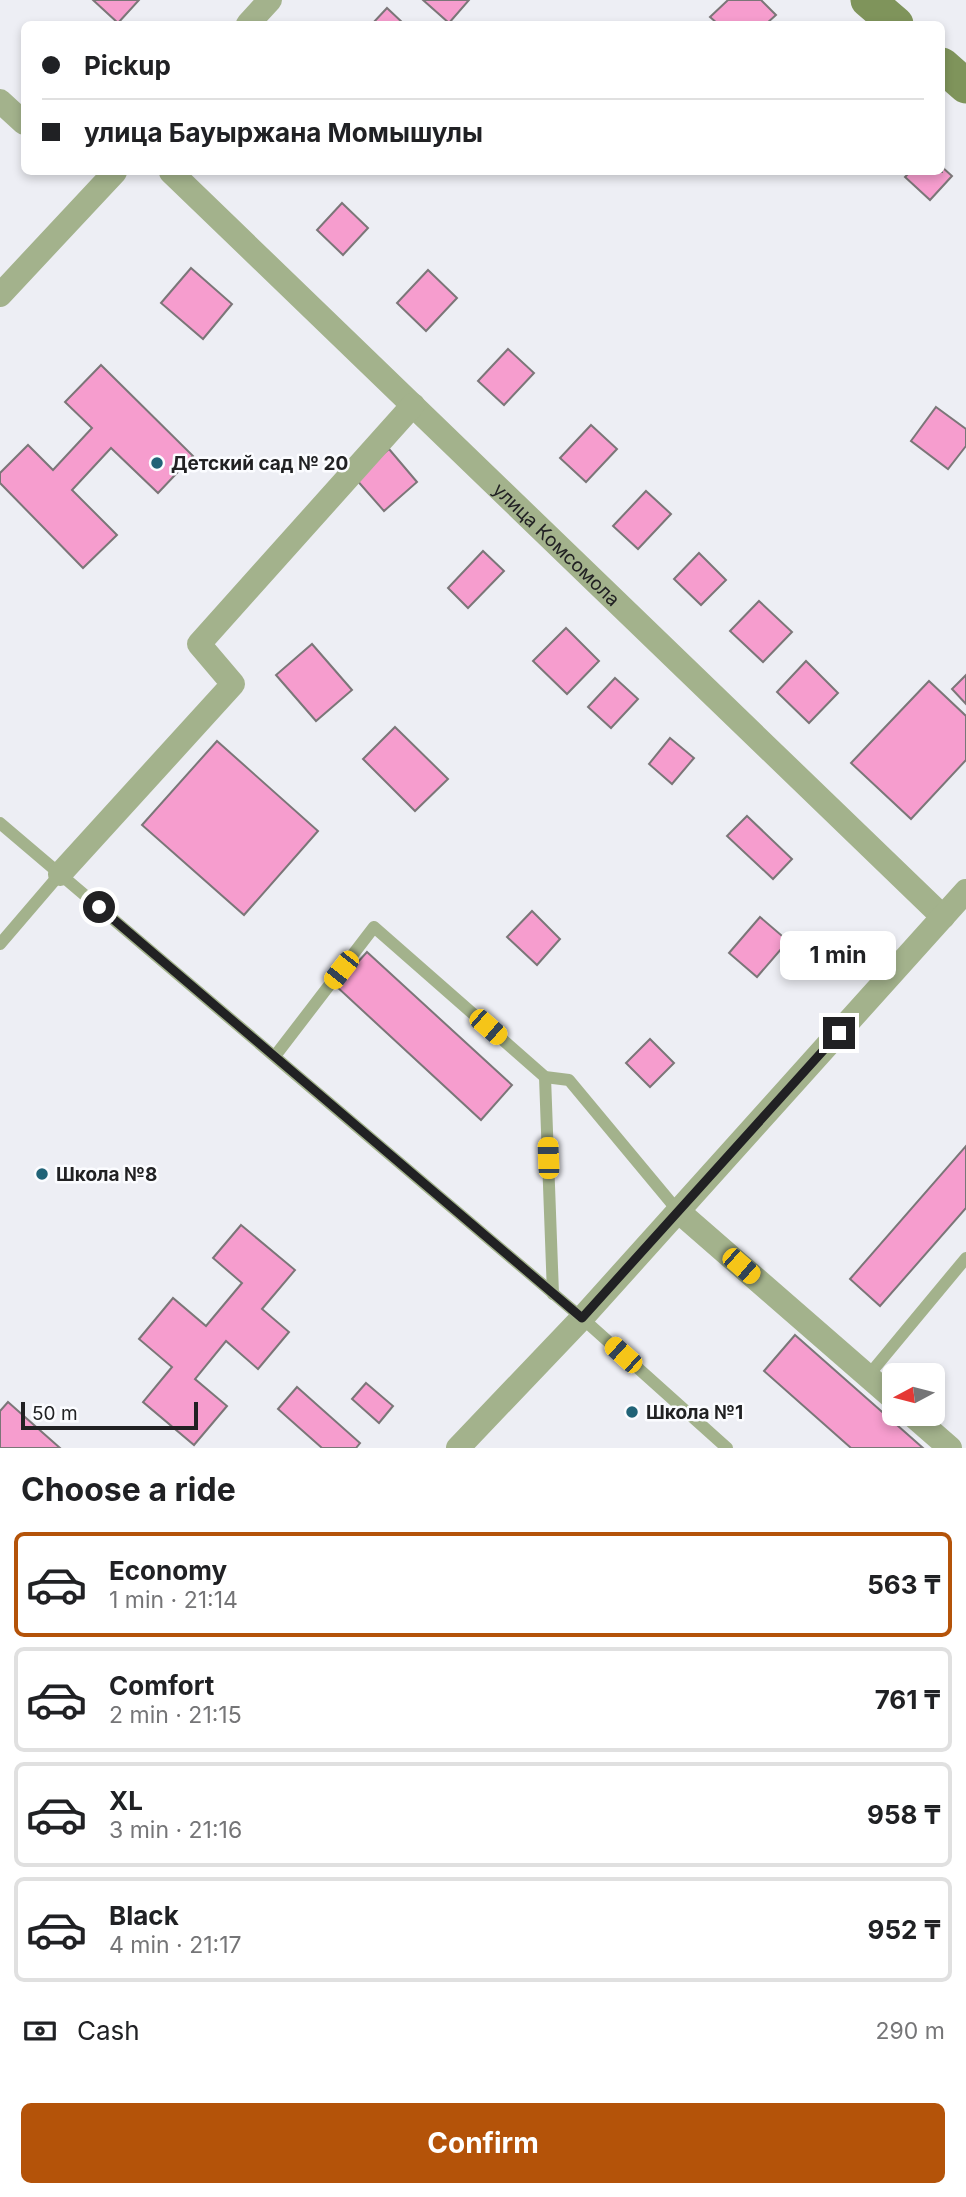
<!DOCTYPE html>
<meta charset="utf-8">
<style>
:root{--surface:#fff;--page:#f2f2f2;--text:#202124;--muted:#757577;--line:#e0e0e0;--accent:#b45309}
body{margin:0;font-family:Inter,sans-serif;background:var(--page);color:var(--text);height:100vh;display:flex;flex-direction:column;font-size:26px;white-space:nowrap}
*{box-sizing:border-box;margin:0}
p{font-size:23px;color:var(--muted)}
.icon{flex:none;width:38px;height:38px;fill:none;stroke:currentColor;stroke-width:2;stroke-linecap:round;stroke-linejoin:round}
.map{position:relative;height:1448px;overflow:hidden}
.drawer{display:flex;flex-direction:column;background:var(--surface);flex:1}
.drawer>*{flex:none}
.hud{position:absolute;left:21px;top:21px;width:924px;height:154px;border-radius:10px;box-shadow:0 4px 10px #0003;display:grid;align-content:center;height:154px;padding:0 21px;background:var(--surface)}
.needle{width:46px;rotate:263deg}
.buttons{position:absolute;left:882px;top:1363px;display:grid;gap:14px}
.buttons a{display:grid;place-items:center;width:63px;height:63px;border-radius:10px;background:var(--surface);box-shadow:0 4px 10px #0003;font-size:35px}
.scale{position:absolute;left:21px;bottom:18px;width:177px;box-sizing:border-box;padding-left:7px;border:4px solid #212123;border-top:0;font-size:19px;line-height:24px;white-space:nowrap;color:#212123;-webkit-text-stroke:5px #fbfcff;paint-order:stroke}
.end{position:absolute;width:32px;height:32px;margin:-16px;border:9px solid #212123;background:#fff;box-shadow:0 0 0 4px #fff}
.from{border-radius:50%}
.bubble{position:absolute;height:49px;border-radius:10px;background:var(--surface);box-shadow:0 4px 10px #0003;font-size:23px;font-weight:700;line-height:49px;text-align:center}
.car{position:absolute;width:21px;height:42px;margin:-21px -10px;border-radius:9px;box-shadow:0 0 5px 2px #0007;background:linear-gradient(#f5c518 24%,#345 0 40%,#f5c518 0 76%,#345 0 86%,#f5c518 0)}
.hud b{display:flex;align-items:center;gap:24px;height:66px;font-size:26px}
.hud b+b{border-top:2px solid var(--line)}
.hud i{width:18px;height:18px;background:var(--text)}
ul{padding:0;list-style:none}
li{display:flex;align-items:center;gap:21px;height:105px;margin:0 14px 10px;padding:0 7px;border:4px solid var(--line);border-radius:10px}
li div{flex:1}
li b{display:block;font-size:26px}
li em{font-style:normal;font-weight:700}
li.active{border-color:var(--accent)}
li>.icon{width:63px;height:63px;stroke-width:1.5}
h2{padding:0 21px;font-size:32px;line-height:84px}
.pay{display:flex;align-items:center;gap:18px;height:77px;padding:0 21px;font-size:26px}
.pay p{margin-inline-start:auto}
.primary-button{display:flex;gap:14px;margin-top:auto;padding:14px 21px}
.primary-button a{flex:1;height:80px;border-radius:10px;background:var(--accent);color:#fff;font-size:28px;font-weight:700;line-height:80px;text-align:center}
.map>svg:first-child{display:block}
</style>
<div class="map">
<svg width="966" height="1448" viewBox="0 0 966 1448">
<rect width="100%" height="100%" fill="#edeef4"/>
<!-- building -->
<g fill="#f69dce" stroke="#7b7678" stroke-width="2">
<polygon points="93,0 139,0 118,23"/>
<polygon points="423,0 469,0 449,23"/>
<polygon points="728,0 761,0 776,15 766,24 718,24 710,17"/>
<polygon points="387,8 404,24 372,24"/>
<polygon points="942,167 952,176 930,200 905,177 910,172 942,172"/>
<polygon points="342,203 368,228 343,255 317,230"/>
<polygon points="191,268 232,304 203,339 161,303"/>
<polygon points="428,270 457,298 426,331 397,303"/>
<polygon points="508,349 534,373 504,405 478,381"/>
<polygon points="101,365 193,456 158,493 111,448 72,490 117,535 83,568 0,483 0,473 28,445 53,470 92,428 65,402"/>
<polygon points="936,407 966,429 966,446 948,469 911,441"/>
<polygon points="591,425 617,449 586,482 560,458"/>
<polygon points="389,449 417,482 384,511 355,478"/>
<polygon points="646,491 671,514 638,549 613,526"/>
<polygon points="483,551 504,571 468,608 448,588"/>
<polygon points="699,553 726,580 701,605 674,579"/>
<polygon points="759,601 792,632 763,662 730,631"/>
<polygon points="566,628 599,661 567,694 533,661"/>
<polygon points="312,644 352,690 316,721 276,675"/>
<polygon points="806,661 838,693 809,723 777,692"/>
<polygon points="966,675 966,704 952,689"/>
<polygon points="615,678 638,699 611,728 588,707"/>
<polygon points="929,681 966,716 966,760 911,819 851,763"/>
<polygon points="395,727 448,779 415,811 363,759"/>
<polygon points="670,738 694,758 672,784 649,764"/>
<polygon points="217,741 318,831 244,915 142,825"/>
<polygon points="747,816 792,859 773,879 727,836"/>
<polygon points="532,911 560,939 537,965 507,937"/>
<polygon points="760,917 788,941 757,977 729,953"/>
<polygon points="367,952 512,1085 481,1120 336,986"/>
<polygon points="650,1039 674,1063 650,1087 626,1063"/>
<polygon points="966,1146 966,1208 880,1306 850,1279"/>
<polygon points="241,1225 295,1270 262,1309 289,1332 258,1369 226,1341 195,1379 227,1406 194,1445 143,1402 172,1367 139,1339 173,1298 206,1326 242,1283 213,1258"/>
<polygon points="795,1335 923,1448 851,1448 764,1371"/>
<polygon points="366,1383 393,1406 379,1423 352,1399"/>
<polygon points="297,1387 360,1443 356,1448 322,1448 278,1409"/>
<polygon points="8,1402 60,1448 0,1448 0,1411"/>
</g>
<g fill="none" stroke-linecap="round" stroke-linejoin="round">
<!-- lane -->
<g stroke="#a3b28c" stroke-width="12">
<polyline points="0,823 582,1318 727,1448"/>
<polyline points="0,944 60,874"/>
<polyline points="275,1056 374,927 545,1077 569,1080 678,1211"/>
<polyline points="545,1077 553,1294"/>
<polyline points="868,1376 966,1258"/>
</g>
<!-- street -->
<g stroke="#a3b28c" stroke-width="24">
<polyline points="248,24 270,0"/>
<polyline points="0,101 24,123"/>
<path id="s1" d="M171,172l772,745"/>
<polyline points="0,295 115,172"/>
<polyline points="60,874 233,684 199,644 413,405"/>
<polyline points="678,1211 894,1399"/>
<polyline points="911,1414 950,1448"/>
<polyline points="458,1448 582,1318 966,891"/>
</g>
<!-- secondary -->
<g stroke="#7f945b" stroke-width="35">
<polyline points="868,0 896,24"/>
<polyline points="942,65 966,86"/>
</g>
</g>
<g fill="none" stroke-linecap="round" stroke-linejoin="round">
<!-- route -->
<polyline stroke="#212123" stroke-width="9" points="99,907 582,1318 839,1033"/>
</g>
<!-- markers -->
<g fill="#216377" stroke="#fbfcff" stroke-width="2.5">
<circle cx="157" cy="463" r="7"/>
<circle cx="42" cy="1174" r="7"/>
<circle cx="632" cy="1412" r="7"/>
</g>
<g text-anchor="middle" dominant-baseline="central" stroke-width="5" stroke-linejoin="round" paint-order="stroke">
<!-- poi labels -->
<g font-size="19" font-weight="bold" fill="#212123" stroke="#fbfcff" text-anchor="start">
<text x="171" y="463">Детский сад № 20</text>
<text x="56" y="1174">Школа №8</text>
<text x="646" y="1412">Школа №1</text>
</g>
<!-- street labels -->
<g font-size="19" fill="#212123" stroke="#fbfcff">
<text stroke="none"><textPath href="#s1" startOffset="536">улица Комсомола</textPath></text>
</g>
</g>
</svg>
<div class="buttons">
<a><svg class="needle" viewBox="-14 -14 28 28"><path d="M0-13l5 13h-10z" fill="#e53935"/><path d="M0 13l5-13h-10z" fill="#757577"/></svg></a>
</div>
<div class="scale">50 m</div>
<i class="end from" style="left:99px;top:907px"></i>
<i class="end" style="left:839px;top:1033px"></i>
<div class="bubble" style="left:780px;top:931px;width:116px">1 min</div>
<i class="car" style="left:341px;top:970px;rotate:218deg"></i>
<i class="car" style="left:488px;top:1027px;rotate:131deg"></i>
<i class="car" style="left:548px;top:1158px;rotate:358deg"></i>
<i class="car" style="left:741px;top:1266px;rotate:131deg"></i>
<i class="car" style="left:623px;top:1355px;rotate:312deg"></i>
<div class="hud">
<b><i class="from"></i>Pickup</b>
<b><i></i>улица Бауыржана Момышулы</b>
</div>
</div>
<section class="drawer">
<h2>Choose a ride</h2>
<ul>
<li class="active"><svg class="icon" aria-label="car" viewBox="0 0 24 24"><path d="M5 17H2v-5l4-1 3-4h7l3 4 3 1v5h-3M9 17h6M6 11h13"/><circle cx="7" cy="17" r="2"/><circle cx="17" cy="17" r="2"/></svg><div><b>Economy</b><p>1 min · 21:14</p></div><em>563 ₸</em></li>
<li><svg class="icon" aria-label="car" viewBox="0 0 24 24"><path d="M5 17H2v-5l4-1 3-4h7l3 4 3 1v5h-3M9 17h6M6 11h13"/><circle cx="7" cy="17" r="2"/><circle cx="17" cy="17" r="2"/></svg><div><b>Comfort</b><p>2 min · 21:15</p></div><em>761 ₸</em></li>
<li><svg class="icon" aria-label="car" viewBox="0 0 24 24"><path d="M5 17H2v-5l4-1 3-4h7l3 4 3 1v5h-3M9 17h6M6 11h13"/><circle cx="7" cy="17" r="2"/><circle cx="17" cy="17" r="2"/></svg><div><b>XL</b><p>3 min · 21:16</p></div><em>958 ₸</em></li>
<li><svg class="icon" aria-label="car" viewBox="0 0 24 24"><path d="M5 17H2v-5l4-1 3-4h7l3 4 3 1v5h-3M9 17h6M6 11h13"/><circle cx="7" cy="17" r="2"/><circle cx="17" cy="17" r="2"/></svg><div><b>Black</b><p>4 min · 21:17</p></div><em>952 ₸</em></li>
</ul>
<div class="pay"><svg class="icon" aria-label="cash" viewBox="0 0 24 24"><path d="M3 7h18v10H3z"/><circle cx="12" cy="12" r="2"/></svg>Cash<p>290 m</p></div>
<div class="primary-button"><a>Confirm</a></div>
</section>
